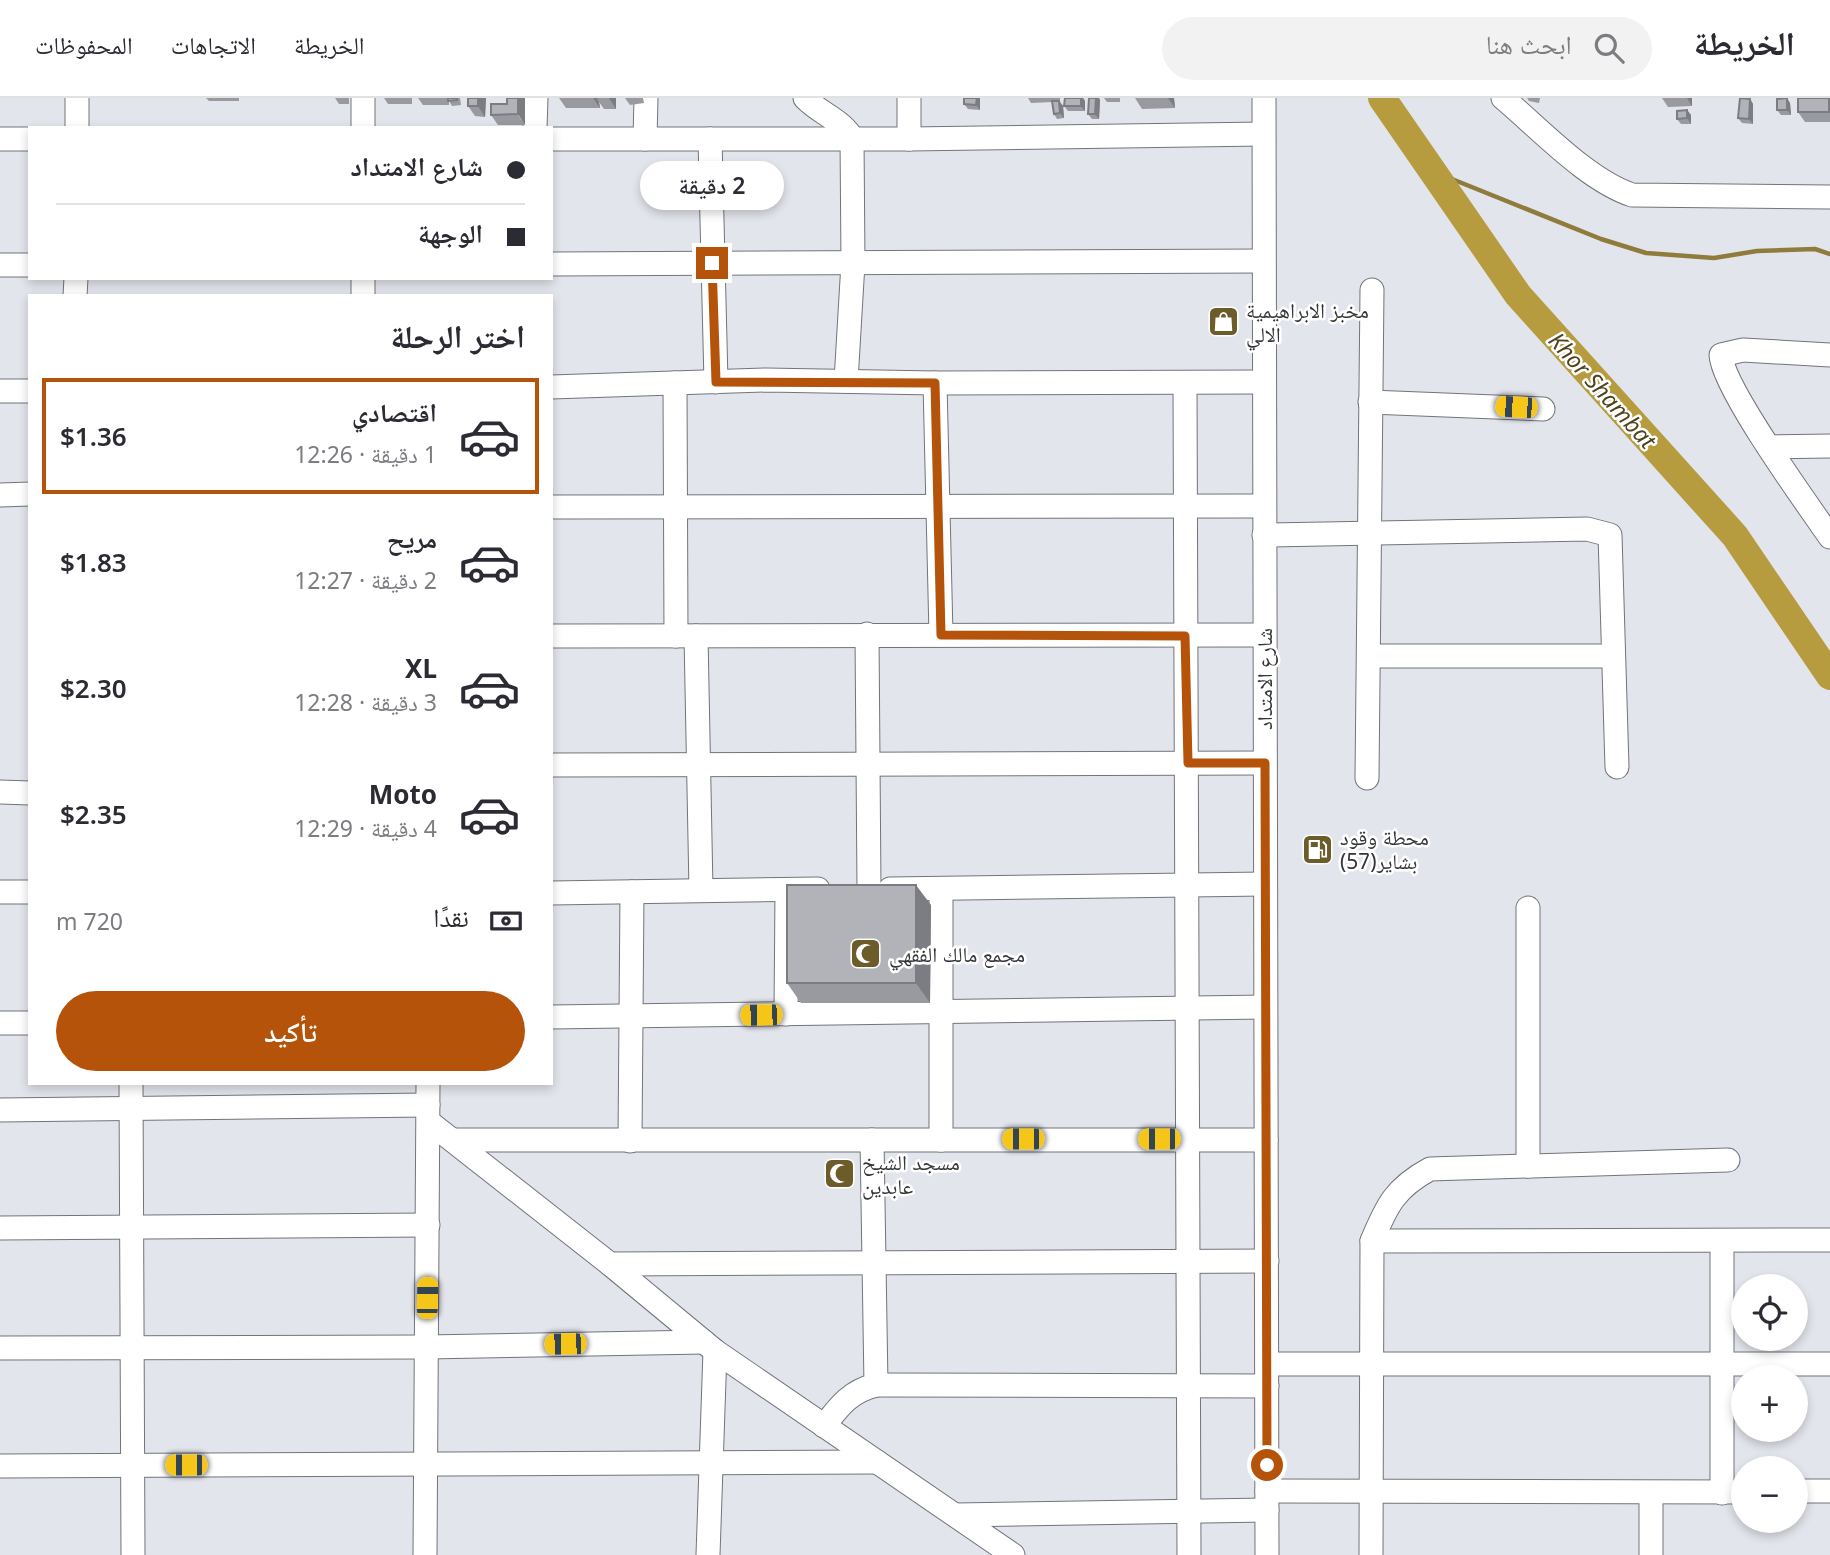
<!DOCTYPE html>
<html lang="ar">
<meta charset="utf-8">
<style>
:root{--surface:#fff;--page:#f2f2f3;--text:#2b2b33;--muted:#7c7c81;--line:#e1e1e2;--accent:#b45309}
body{margin:0;font-family:"Noto Sans","Noto Naskh Arabic",sans-serif;background:var(--page);color:var(--text);direction:rtl;height:100vh;display:flex;flex-direction:column;font-size:26px;white-space:nowrap}
*{box-sizing:border-box;margin:0}
p{font-size:23px;color:var(--muted)}
.icon{flex:none;width:38px;height:38px;fill:none;stroke:currentColor;stroke-width:2;stroke-linecap:round;stroke-linejoin:round}
.map{position:relative;flex:1;overflow:hidden;direction:ltr}
.side{position:absolute;left:28px;top:196px;width:525px;height:791px;display:flex;flex-direction:column;background:var(--surface);border-radius:0px;box-shadow:0 4px 10px #0003;direction:rtl}
.side>*{flex:none}
.guide{position:absolute;left:28px;top:28px;width:525px;height:154px;border-radius:0px;box-shadow:0 4px 10px #0003;direction:rtl;display:grid;align-content:center;height:154px;padding:0 28px;background:var(--surface)}
.tools{position:absolute;left:1731px;top:1176px;display:grid;gap:14px}
.tools a{display:grid;place-items:center;width:77px;height:77px;border-radius:50%;background:var(--surface);box-shadow:0 4px 10px #0003;font-size:35px}
.end{position:absolute;width:32px;height:32px;margin:-16px;border:9px solid #b45309;background:#fff;box-shadow:0 0 0 4px #fff}
.from{border-radius:50%}
.bubble{position:absolute;height:49px;border-radius:24px;background:var(--surface);box-shadow:0 4px 10px #0003;font-size:23px;font-weight:600;line-height:49px;text-align:center;direction:rtl}
.car{position:absolute;width:21px;height:42px;margin:-21px -10px;border-radius:9px;box-shadow:0 0 5px 2px #0007;background:linear-gradient(#f5c518 24%,#345 0 40%,#f5c518 0 76%,#345 0 86%,#f5c518 0)}
.guide b{display:flex;align-items:center;gap:24px;height:66px;font-size:26px}
.guide b+b{border-top:2px solid var(--line)}
.guide i{width:18px;height:18px;background:var(--text)}
ul{padding:0;list-style:none}
li{display:flex;align-items:center;gap:21px;height:116px;margin:0 14px 10px;padding:0 14px;border:4px solid transparent;border-radius:0px}
li div{flex:1}
li b{display:block;font-size:26px}
li em{font-style:normal;font-weight:600}
li.on{border-color:var(--accent)}
li>.icon{width:63px;height:63px;stroke-width:1.5}
h2{padding:0 28px;font-size:32px;line-height:84px}
.pay{display:flex;align-items:center;gap:18px;height:77px;padding:0 28px;font-size:26px}
.pay p{margin-inline-start:auto}
.action{display:flex;gap:14px;margin-top:auto;padding:14px 28px}
.action a{flex:1;height:80px;border-radius:42px;background:var(--accent);color:#fff;font-size:28px;font-weight:600;line-height:80px;text-align:center}
header{display:flex;align-items:center;gap:42px;box-sizing:border-box;height:98px;padding:0 35px;background:var(--surface);border-bottom:2px solid var(--line)}
header strong{font-size:33px}
nav{display:flex;gap:38px;margin-inline-start:auto;font-size:24px}
.search{width:490px;height:63px;background:var(--page);display:flex;align-items:center;gap:18px;box-sizing:border-box;padding:0 24px;border-radius:38px;color:var(--muted);font-size:26px}
.map>svg:first-child{display:block}
</style>
<header>
<strong>الخريطة</strong>
<div class="search"><svg class="icon" aria-label="search" viewBox="0 0 24 24"><circle cx="10" cy="10" r="6"/><path d="M15 15l6 6"/></svg>ابحث هنا</div>
<nav><a>الخريطة</a><a>الاتجاهات</a><a>المحفوظات</a></nav>
</header>
<div class="map">
<svg width="1830" height="1457" viewBox="0 0 1830 1457">
<rect width="100%" height="100%" fill="#e3e5ec"/>
<g fill="none" stroke-linecap="round" stroke-linejoin="round">
<!-- stream -->
<polyline stroke="#8f7c3d" stroke-width="4.5" points="1432,73 1601,141 1646,155 1714,160 1757,153 1815,151 1830,156"/>
<!-- river -->
<polyline stroke="#b69b3f" stroke-width="28" points="1382,0 1518,197 1735,438 1830,578"/>
<defs>
<g id="minor">
<path d="M805,0c14,15 37,22 47,40l1,125 -7,118"/>
<polyline points="909,0 909,41"/>
<polyline points="1264,0 1267,1457"/>
<path d="M1503,0c37,31 84,82 129,97l198,2"/>
<polyline points="77,30 77,0"/>
<polyline points="363,30 363,0"/>
<polyline points="535,30 536,0"/>
<polyline points="0,41 30,41"/>
<polyline points="551,41 909,41 1263,36"/>
<polyline points="645,41 646,0"/>
<polyline points="710,41 716,284"/>
<polyline points="551,166 1263,163"/>
<polyline points="0,167 30,167"/>
<polyline points="75,198 76,180"/>
<polyline points="363,198 363,180"/>
<path d="M1830,257l-87,-5 -22,5c1,32 87,150 109,182"/>
<polyline points="675,285 676,538"/>
<polyline points="935,285 941,537"/>
<polyline points="1185,285 1189,1457"/>
<polyline points="551,289 766,282 935,285 1264,284"/>
<polyline points="0,293 30,293"/>
<polyline points="1370,304 1543,311"/>
<polyline points="1770,349 1830,348"/>
<polyline points="0,397 30,396"/>
<polyline points="551,409 1264,408"/>
<polyline points="1264,437 1587,431 1610,437 1617,669"/>
<polyline points="867,536 869,791"/>
<polyline points="551,538 1264,537"/>
<polyline points="696,538 701,792"/>
<polyline points="1369,558 1613,558"/>
<polyline points="551,667 1265,665"/>
<polyline points="1367,680 1372,192"/>
<polyline points="0,694 30,695"/>
<polyline points="890,791 1265,786"/>
<polyline points="0,794 30,794"/>
<polyline points="551,795 818,791"/>
<polyline points="786,916 787,792"/>
<polyline points="551,919 1265,909"/>
<polyline points="0,925 30,925"/>
<polyline points="131,985 133,1457"/>
<polyline points="0,1012 428,1007"/>
<polyline points="429,1024 610,1166 715,1253 1013,1457"/>
<polyline points="454,1042 1266,1042"/>
<polyline points="941,1042 941,792"/>
<polyline points="630,1043 632,794"/>
<polyline points="1528,1068 1528,810"/>
<polyline points="0,1130 428,1127"/>
<polyline points="1372,1143 1830,1142"/>
<polyline points="1722,1143 1722,1395"/>
<polyline points="610,1166 1267,1163"/>
<polyline points="0,1250 426,1249 704,1244"/>
<polyline points="1267,1266 1830,1266"/>
<polyline points="876,1287 1267,1288"/>
<path d="M824,1328c16,-21 27,-35 52,-41l-4,-245"/>
<polyline points="0,1368 877,1364"/>
<polyline points="1267,1393 1743,1394"/>
<polyline points="1796,1393 1830,1393"/>
<polyline points="1651,1395 1651,1457"/>
<polyline points="956,1417 1267,1412"/>
<polyline points="425,1457 428,985"/>
<polyline points="708,1457 715,1253"/>
<path d="M1371,1457l1,-314c15,-36 23,-53 58,-72l298,-9"/>
</g>
</defs>
<!-- minor casing -->
<use href="#minor" stroke="#72747a" stroke-width="25"/>
<!-- minor -->
<use href="#minor" stroke="#fff" stroke-width="23"/>
</g>
<!-- wall -->
<g fill="#989a9f">
<polygon points="206,0 239,0 239,3 209,3"/>
<polygon points="335,0 349,0 349,6 339,6"/>
<polygon points="384,0 412,0 412,6 388,6"/>
<polygon points="418,0 460,0 461,7 452,8 449,3 449,7 423,7"/>
<polygon points="468,0 486,0 485,19 475,18 468,8"/>
<polygon points="507,0 525,27 498,27 491,17 507,6"/>
<polygon points="559,0 616,0 616,11 604,11 599,4 600,10 566,10"/>
<polygon points="625,0 643,0 644,5 630,7"/>
<polygon points="964,0 980,0 980,12 968,11 964,6"/>
<polygon points="1028,0 1060,0 1060,4 1063,8 1064,20 1057,21 1054,16 1053,4 1031,5"/>
<polygon points="1065,0 1083,0 1085,3 1085,13 1068,13 1064,8"/>
<polygon points="1089,0 1099,0 1100,2 1099,21 1092,21 1088,16"/>
<polygon points="1104,0 1120,0 1120,4 1107,4"/>
<polygon points="1135,0 1174,0 1175,10 1142,11"/>
<polygon points="1527,0 1540,0 1539,5 1529,3"/>
<polygon points="1662,0 1692,0 1692,8 1668,9"/>
<polygon points="1830,0 1830,24 1805,24 1798,14"/>
<polygon points="1750,1 1753,6 1753,26 1742,25 1738,20"/>
<polygon points="1790,5 1791,17 1781,17 1777,12"/>
<polygon points="1687,12 1691,17 1691,26 1681,26 1677,21"/>
<polygon points="931,807 930,905 801,905 787,885"/>
</g>
<!-- shaded-wall -->
<g fill="#7c7d82">
<polygon points="478,0 486,0 485,19 478,8"/>
<polygon points="518,0 525,0 525,27 518,16"/>
<polygon points="593,0 599,0 597,1 599,4 600,10"/>
<polygon points="609,0 616,0 616,11"/>
<polygon points="977,0 980,0 980,12 976,7"/>
<polygon points="1081,0 1083,0 1085,3 1085,13 1081,8"/>
<polygon points="1096,0 1099,0 1100,2 1099,21 1095,16"/>
<polygon points="1168,0 1174,0 1175,10"/>
<polygon points="1687,0 1692,0 1692,8"/>
<polygon points="1787,0 1790,5 1791,17 1787,12"/>
<polygon points="1750,1 1753,6 1753,26 1749,21"/>
<polygon points="1059,3 1063,8 1064,20 1060,15"/>
<polygon points="1687,12 1691,17 1691,26 1687,20"/>
<polygon points="916,787 931,807 930,905 916,885"/>
</g>
<!-- building -->
<g fill="#b1b3b9" stroke="#7c7d82" stroke-width="2">
<polygon points="448,0 457,0 457,2 448,3"/>
<rect x="468" y="0" width="10" height="8"/>
<polygon points="507,0 518,0 518,16 491,17 491,6 507,6"/>
<polygon points="964,0 977,0 976,7 964,6"/>
<polygon points="1065,0 1081,0 1081,8 1064,8"/>
<polygon points="1089,0 1096,0 1095,16 1088,16"/>
<polygon points="1740,0 1750,1 1749,21 1738,20"/>
<polygon points="1787,0 1787,12 1777,12 1777,1"/>
<rect x="1798" y="0" width="31" height="14"/>
<polygon points="1052,3 1059,3 1060,15 1054,16"/>
<polygon points="1687,12 1687,20 1677,21 1677,13"/>
<rect x="787" y="787" width="129" height="98"/>
</g>
<g fill="none" stroke-linecap="round" stroke-linejoin="round">
<!-- route -->
<polyline stroke="#b45309" stroke-width="9" points="712,165 716,284 935,285 941,537 1185,538 1188,665 1265,665 1267,1367"/>
</g>
<!-- icons -->
<defs>
<symbol id="shop-square" viewBox="-11 -11 22 22"><rect x="-9" y="-9" width="18" height="18" rx="4" fill="#6c5c2a" stroke="#fff"/><path d="M-5-2.5h2.3a2.7 3.5 0 0 1 5.4 0H5L5.5 6h-11ZM-1.5-2.5h3a1.5 2.3 0 0 0-3 0Z" fill="#fff"/></symbol>
<symbol id="fuel-square" viewBox="-11 -11 22 22"><rect x="-9" y="-9" width="18" height="18" rx="4" fill="#6c5c2a" stroke="#fff"/><path d="M-5.5-6h7V0h2V4h1.3V-2.5L3-4.5l.8-.8L6-3V5H2.5V1h-1V6h-7ZM-4.2-4.7v3.2H.2V-4.7Z" fill="#fff"/></symbol>
<symbol id="mosque-square" viewBox="-11 -11 22 22"><rect x="-9" y="-9" width="18" height="18" rx="4" fill="#6c5c2a" stroke="#fff"/><path d="M3.5-4.9A6 6 0 1 0 3.5 4.9A5 5 0 1 1 3.5-4.9Z" fill="#fff"/></symbol>
</defs>
<g fill-rule="evenodd">
<use href="#shop-square" x="1206" y="206" width="35" height="35"/>
<use href="#fuel-square" x="1300" y="734" width="35" height="35"/>
<use href="#mosque-square" x="848" y="838" width="35" height="35"/>
<use href="#mosque-square" x="822" y="1058" width="35" height="35"/>
</g>
<g text-anchor="middle" dominant-baseline="central" stroke-width="5" stroke-linejoin="round" paint-order="stroke">
<!-- poi labels -->
<g font-size="21" fill="#343537" stroke="#fff" text-anchor="start">
<text x="1246" y="212">مخبز الابراهيمية<tspan x="1246" dy="24">الالي</tspan></text>
<text x="1340" y="739">محطة وقود<tspan x="1340" dy="24">بشاير(57)</tspan></text>
<text x="889" y="856">مجمع مالك الفقهي</text>
<text x="862" y="1064">مسجد الشيخ<tspan x="862" dy="24">عابدين</tspan></text>
</g>
<!-- street labels -->
<g font-size="21" fill="#343537" stroke="#fff">
<text transform="translate(1264 581) rotate(-90)">شارع الامتداد</text>
</g>
<!-- water labels -->
<g font-size="23" font-style="italic" fill="#4f431d" stroke="#fff">
<text transform="translate(1603 292) rotate(48)">Khor Shambat</text>
</g>
</g>
</svg>
<div class="tools">
<a><svg class="icon" aria-label="locate" viewBox="0 0 24 24"><circle cx="12" cy="12" r="6"/><path d="M12 2v4M12 18v4M2 12h4M18 12h4"/></svg></a>
<a>+</a>
<a>−</a>
</div>
<i class="end from" style="left:1267px;top:1367px"></i>
<i class="end" style="left:712px;top:165px"></i>
<div class="bubble" style="left:640px;top:63px;width:144px">2 دقيقة</div>
<i class="car" style="left:1516px;top:309px;rotate:273deg"></i>
<i class="car" style="left:761px;top:917px;rotate:269deg"></i>
<i class="car" style="left:1023px;top:1041px;rotate:270deg"></i>
<i class="car" style="left:1159px;top:1041px;rotate:270deg"></i>
<i class="car" style="left:427px;top:1200px;rotate:1deg"></i>
<i class="car" style="left:565px;top:1246px;rotate:269deg"></i>
<i class="car" style="left:186px;top:1367px;rotate:270deg"></i>
<div class="guide">
<b><i class="from"></i>شارع الامتداد</b>
<b><i></i>الوجهة</b>
</div>
<section class="side">
<h2>اختر الرحلة</h2>
<ul>
<li class="on"><svg class="icon" aria-label="car" viewBox="0 0 24 24"><path d="M5 17H2v-5l4-1 3-4h7l3 4 3 1v5h-3M9 17h6M6 11h13"/><circle cx="7" cy="17" r="2"/><circle cx="17" cy="17" r="2"/></svg><div><b>اقتصادي</b><p>1 دقيقة · 12:26</p></div><em>$1.36</em></li>
<li><svg class="icon" aria-label="car" viewBox="0 0 24 24"><path d="M5 17H2v-5l4-1 3-4h7l3 4 3 1v5h-3M9 17h6M6 11h13"/><circle cx="7" cy="17" r="2"/><circle cx="17" cy="17" r="2"/></svg><div><b>مريح</b><p>2 دقيقة · 12:27</p></div><em>$1.83</em></li>
<li><svg class="icon" aria-label="car" viewBox="0 0 24 24"><path d="M5 17H2v-5l4-1 3-4h7l3 4 3 1v5h-3M9 17h6M6 11h13"/><circle cx="7" cy="17" r="2"/><circle cx="17" cy="17" r="2"/></svg><div><b>XL</b><p>3 دقيقة · 12:28</p></div><em>$2.30</em></li>
<li><svg class="icon" aria-label="car" viewBox="0 0 24 24"><path d="M5 17H2v-5l4-1 3-4h7l3 4 3 1v5h-3M9 17h6M6 11h13"/><circle cx="7" cy="17" r="2"/><circle cx="17" cy="17" r="2"/></svg><div><b>Moto</b><p>4 دقيقة · 12:29</p></div><em>$2.35</em></li>
</ul>
<div class="pay"><svg class="icon" aria-label="cash" viewBox="0 0 24 24"><path d="M3 7h18v10H3z"/><circle cx="12" cy="12" r="2"/></svg>نقدًا<p>720 m</p></div>
<div class="action"><a>تأكيد</a></div>
</section>
</div>
